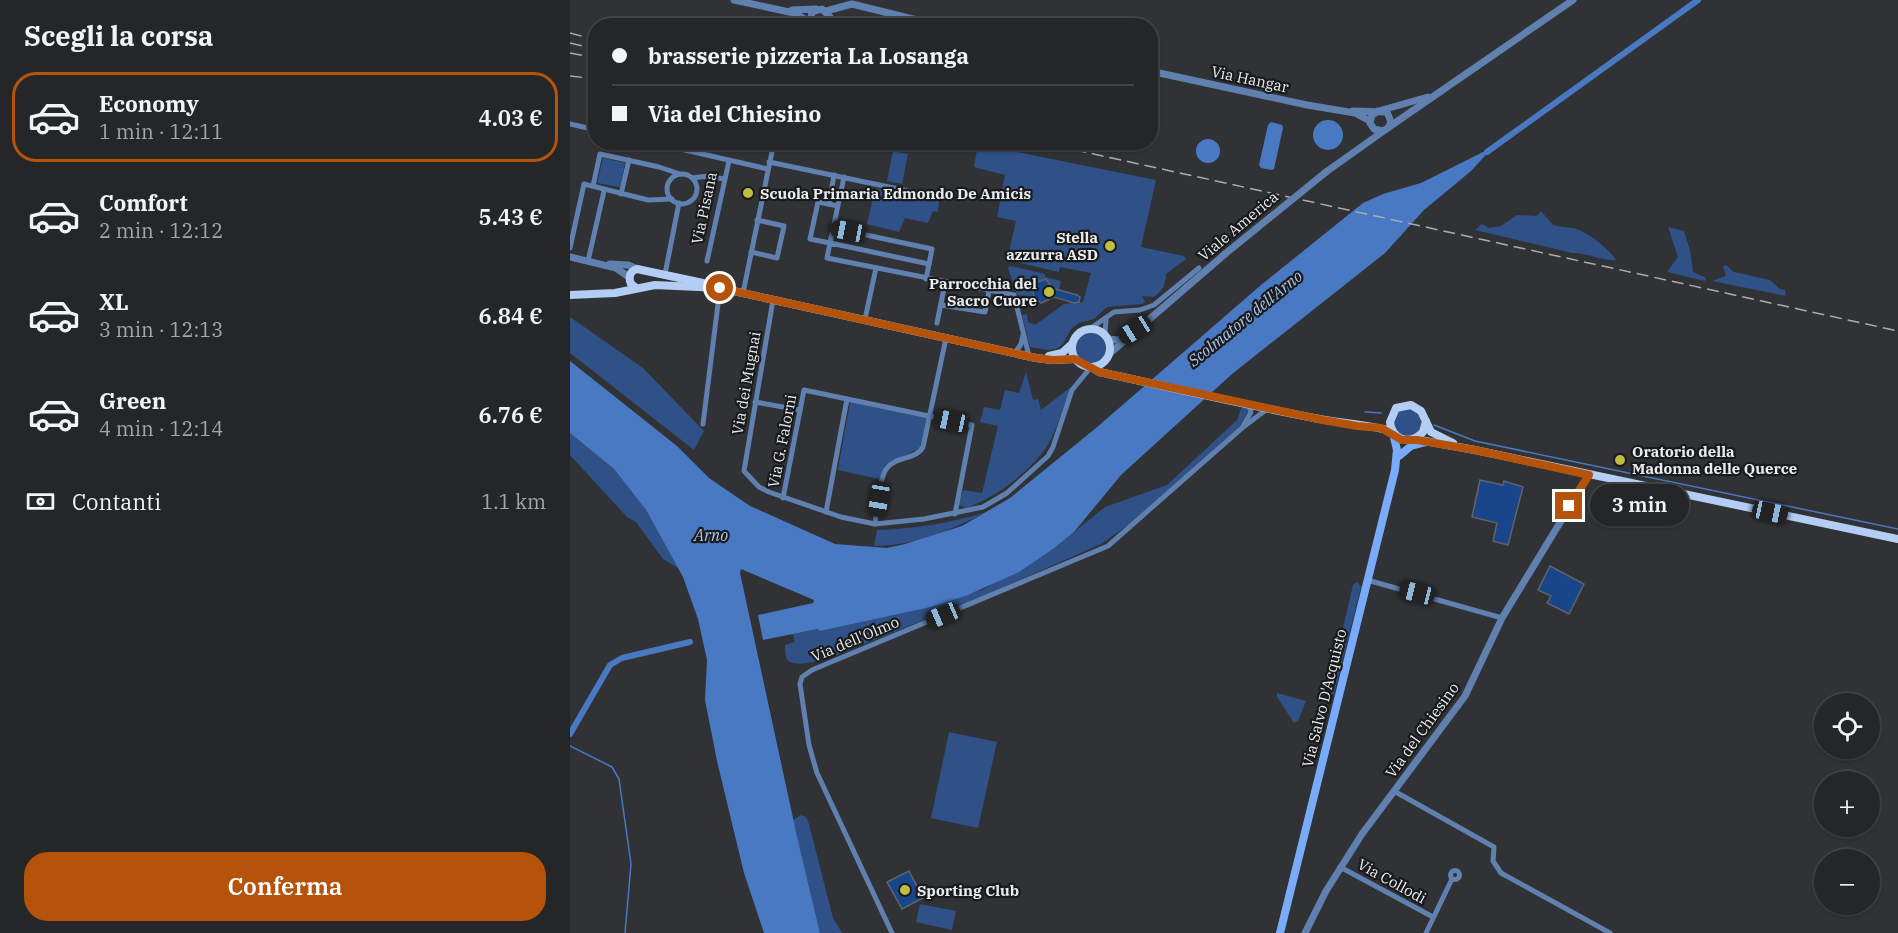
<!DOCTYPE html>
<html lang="it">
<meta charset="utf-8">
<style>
:root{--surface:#242628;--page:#2c2e30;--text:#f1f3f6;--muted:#a3a5a8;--line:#414345;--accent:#b45309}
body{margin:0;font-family:"IBM Plex Serif",serif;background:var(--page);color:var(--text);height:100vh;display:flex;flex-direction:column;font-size:22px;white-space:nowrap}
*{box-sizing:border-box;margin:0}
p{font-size:20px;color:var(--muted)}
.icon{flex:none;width:33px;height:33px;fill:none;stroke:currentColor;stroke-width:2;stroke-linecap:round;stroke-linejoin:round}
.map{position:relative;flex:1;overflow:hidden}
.details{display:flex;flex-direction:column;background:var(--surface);width:570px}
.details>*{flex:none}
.hud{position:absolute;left:18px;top:18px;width:570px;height:132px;border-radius:24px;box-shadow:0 2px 4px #0004,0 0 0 2px var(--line);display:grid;align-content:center;height:132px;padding:0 24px;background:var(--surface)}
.fabs{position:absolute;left:1244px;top:693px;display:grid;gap:12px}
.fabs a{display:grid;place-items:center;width:66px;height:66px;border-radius:50%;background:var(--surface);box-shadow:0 2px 4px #0004,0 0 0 2px var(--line);font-size:30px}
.end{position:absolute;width:27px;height:27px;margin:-14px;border:8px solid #b45309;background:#fff;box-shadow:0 0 0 3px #fff}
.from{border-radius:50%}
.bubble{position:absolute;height:42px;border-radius:21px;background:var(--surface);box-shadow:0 2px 4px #0004,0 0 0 2px var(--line);font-size:20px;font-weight:600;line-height:42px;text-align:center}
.car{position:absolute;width:18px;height:36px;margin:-18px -9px;border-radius:8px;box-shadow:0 0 4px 2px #0007;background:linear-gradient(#222 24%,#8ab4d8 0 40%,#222 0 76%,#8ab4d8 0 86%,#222 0)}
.hud b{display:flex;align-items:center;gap:21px;height:57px;font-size:22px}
.hud b+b{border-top:2px solid var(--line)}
.hud i{width:15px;height:15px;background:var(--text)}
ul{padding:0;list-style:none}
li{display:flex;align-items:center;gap:18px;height:90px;margin:0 12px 9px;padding:0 12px;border:3px solid transparent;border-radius:24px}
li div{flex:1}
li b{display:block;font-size:22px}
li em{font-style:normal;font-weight:600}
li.current{border-color:var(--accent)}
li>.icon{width:54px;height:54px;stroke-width:1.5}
h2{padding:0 24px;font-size:27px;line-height:72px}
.pay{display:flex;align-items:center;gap:15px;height:66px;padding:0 24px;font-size:22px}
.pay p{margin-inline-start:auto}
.cta{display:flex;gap:12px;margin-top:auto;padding:12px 24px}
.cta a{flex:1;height:69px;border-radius:24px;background:var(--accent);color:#fff;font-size:24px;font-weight:600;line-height:69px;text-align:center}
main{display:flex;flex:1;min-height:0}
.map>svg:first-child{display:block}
</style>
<main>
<section class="details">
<h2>Scegli la corsa</h2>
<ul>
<li class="current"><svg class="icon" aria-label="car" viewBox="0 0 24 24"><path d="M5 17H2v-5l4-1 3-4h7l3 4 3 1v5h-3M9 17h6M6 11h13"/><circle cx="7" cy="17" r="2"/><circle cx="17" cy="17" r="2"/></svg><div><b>Economy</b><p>1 min · 12:11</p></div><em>4.03 €</em></li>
<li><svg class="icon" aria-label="car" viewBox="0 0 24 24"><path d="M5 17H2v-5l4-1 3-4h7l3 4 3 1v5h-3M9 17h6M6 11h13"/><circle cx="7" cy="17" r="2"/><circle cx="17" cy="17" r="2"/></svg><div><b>Comfort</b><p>2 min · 12:12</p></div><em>5.43 €</em></li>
<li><svg class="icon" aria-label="car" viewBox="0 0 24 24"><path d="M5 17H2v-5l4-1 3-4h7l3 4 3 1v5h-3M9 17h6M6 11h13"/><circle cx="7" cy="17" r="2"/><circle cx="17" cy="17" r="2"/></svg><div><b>XL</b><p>3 min · 12:13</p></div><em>6.84 €</em></li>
<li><svg class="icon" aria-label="car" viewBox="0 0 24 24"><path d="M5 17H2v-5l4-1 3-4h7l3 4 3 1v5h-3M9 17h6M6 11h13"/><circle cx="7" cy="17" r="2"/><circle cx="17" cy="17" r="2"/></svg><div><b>Green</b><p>4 min · 12:14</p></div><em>6.76 €</em></li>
</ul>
<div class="pay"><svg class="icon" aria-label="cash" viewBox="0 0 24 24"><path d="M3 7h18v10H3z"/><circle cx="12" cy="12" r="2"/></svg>Contanti<p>1.1 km</p></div>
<div class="cta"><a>Conferma</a></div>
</section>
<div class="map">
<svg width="1328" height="933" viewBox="0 0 1328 933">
<rect width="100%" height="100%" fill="#303235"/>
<!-- green -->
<g fill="#2f5187">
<path d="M408,144l178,36 -15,67 43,9 2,3 -20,15c-1,12 -3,16 -12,23l-12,-1 3,6 -3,2 -35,3 -13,12 -15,4 -8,6 -8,15 -7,5 -8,1 -18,-3 -8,-32 5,-1 1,8 7,3 29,-21 19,-2 8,-29 -31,-6 -1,5 -52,-12 9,-39 -19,-4 8,-42 -31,-8z"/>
<polygon points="323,151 338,154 332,184 317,181"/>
<polygon points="33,158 55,163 50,187 27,183"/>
<polygon points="305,188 369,201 368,212 363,211 358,223 335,218 329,232 297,224"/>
<path d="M971,211l12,14c7,2 13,2 20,3 14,3 35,20 43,32 -13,2 -29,-8 -44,-7l-97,-23 7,-6 7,4 12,-2 16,-11 20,1z"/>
<polygon points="1098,227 1114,231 1120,250 1123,272 1136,278 1135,281 1097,272 1108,257"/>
<polygon points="1156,265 1164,272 1200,280 1210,289 1215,290 1216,296 1142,281 1156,276 1153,266"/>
<polygon points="440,266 475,274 475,277 491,281 489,290 482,288 476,279 467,282 466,286 462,288 463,297 447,295 438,268"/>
<polygon points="0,317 73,368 134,431 124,450 0,353"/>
<circle cx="521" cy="348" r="15"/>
<path d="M456,372l7,28 5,-1 3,11 30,-23c-7,18 -13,39 -22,56 -16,27 -54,55 -83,65l-7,-3 4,-15 19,3 16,-67 -18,-4 4,-15 16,3 5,-20 14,3z"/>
<polygon points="280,402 357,418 350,448 315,465 309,479 268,470"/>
<path d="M672,406l6,2v3l-9,16 -108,96 -30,21 -122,54 -150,60c-8,2 -37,11 -42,1 -2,-4 -2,-10 -2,-14l10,-3 -2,-8 26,-5 1,2 111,-24 53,-18 69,-40 52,-42 62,-22 70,-65z"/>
<circle cx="837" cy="423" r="14"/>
<polygon points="0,433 44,469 76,510 108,568 93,559 66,522 57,517 0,455"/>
<path d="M416,512c-35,18 -72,34 -112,34l3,-16c37,-1 74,-7 109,-18z"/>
<polygon points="787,582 791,587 764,694 759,696 758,692 769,644 774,641 771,637 783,585"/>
<polygon points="707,693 736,701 728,721 724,723 707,697"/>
<polygon points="379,732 427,742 408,828 361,818"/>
<polygon points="231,815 236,817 239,824 263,918 272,933 250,933 223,820"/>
<polygon points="350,904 386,911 382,930 346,922"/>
</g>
<!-- water -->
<g fill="#4a79c3">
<circle cx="758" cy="135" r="15"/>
<polygon points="701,122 712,125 713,128 704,169 702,170 691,168 689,165 698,125"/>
<circle cx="638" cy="151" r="12"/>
<polygon points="923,147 901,171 854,210 815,253 662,374 551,475 504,532 483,549 449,572 398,595 361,607 250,631 248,629 193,640 188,615 243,603 244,600 171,569 170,573 226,832 250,933 194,933 174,873 147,761 135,700 137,660 128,619 113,577 76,510 44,469 0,433 0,361 107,446 139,478 180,506 265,544 317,548 335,544 392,526 440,498 526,428 691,285 793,203 813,194 851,183"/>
</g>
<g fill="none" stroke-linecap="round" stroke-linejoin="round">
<!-- stream -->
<g stroke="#4a79c3" stroke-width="1.5">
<polyline points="795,412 811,413"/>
<polyline points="864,425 905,441 1328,529"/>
<polyline points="0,746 42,767 49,779 61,864 55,933"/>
</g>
<!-- canal -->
<g stroke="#4a79c3" stroke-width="6">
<polyline points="917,152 1128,0"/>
<polyline points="0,734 40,665 52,658 120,642"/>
</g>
</g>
<!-- building -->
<g fill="#19468b" stroke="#616467" stroke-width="1.5">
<polygon points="476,279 482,288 507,295 510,297 509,302 504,303 484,297 471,303 464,297 462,288 466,286 467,282"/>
<polygon points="910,480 933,485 934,481 953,487 938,545 923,541 927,523 902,517"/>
<polygon points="980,566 1014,584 999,614 977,603 981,596 968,590"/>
<polygon points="339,871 353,898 332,909 317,882"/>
</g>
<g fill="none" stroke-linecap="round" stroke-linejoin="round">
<!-- minor -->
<g stroke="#6080b0" stroke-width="5">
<polyline points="0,124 26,130"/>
<polyline points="80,142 198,169"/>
<polyline points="199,162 362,196"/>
<circle cx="112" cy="189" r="15"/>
<polyline points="122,178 138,176 154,179"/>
<polyline points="23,186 30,154 89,167 110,174"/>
<polyline points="51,194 59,160"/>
<polyline points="259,204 264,175"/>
<polyline points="268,206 248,202 240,239 260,243 274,177"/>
<polyline points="263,228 362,249 356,279"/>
<polyline points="0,248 14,184 78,200 102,199"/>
<polyline points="181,252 207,258 214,226 187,220"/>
<polyline points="18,261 34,191"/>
<polyline points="137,261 159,161"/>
<polyline points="359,264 260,243 257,258 444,295 458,352"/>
<polyline points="95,274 109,203"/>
<polyline points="173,293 204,142"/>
<polyline points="203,300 174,471 189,487 199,492 271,517 305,524 354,519 413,507 437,493 478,456 483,447 502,390 521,367"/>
<polyline points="371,305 415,312 419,291"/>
<polyline points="295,319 306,268"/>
<polyline points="367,323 375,283"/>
<polyline points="521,328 544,312 570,310 584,305 629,268"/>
<polyline points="535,333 536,320"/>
<polyline points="447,350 451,344 453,335"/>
<polyline points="185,402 230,410"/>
<polyline points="133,424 150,288"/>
<polyline points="673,426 681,412 679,405"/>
<polyline points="213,498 234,390 402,425 385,514"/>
<polyline points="256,512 277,399"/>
<path d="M305,524c2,-13 4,-47 12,-56 9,-12 29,-8 36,-21l23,-109"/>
<polyline points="797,580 932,618"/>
<polyline points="824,791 924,847 923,861 931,873 1040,933"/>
<polyline points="770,867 863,917"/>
<circle cx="885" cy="875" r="4.5"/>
<polyline points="322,933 247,773 239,745 230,684 232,677 242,670 538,546 672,428 697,409"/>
<polyline points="856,933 882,879"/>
</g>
<!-- tertiary -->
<g stroke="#6080b0" stroke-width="7">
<polyline points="164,0 224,13 240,22"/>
<polyline points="222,10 246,9"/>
<polyline points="256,11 282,4 371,26"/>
<polyline points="240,22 242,12 252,9 260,17 258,26"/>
<polyline points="580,71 737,105 785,113 800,121"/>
<polyline points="812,110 858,97"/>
<polyline points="783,111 817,112 821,122 818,128 813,131 804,129 800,123 802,115 808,111"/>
<polyline points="819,127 1003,0"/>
<polyline points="756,172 815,130"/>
<polyline points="0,257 46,268 59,277"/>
<polyline points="40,264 58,265 68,269"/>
<polyline points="538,339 548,340 555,336"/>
<polyline points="539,354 655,254"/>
<polyline points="735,933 756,891 792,834 895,696 932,618 1019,475"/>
</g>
<!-- secondary -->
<g stroke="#78abf9" stroke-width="8">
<polyline points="829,456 841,446 856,442"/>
<polyline points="710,933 825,470 827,450 823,433"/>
</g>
<!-- primary -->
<g stroke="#b3cdf5" stroke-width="8">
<path d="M65,287l-4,-3c-3,-7 -1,-13 6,-15l66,14"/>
<polyline points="0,295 45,293 85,285 150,288 466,358 483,360 505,359"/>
<circle cx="521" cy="348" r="19"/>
<polyline points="479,356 492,353 502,344"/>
<path d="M523,368l6,4c75,16 151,34 226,48 16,3 56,6 68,12"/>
<path d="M856,421l-3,11c-13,14 -31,8 -33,-10l6,-14 15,-3 10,6 10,21 22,11"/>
<polyline points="844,439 905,450 1328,539"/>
</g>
<!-- rail -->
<g stroke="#abacaf" stroke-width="1.5" stroke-dasharray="12 6" stroke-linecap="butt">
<polyline points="0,33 26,40"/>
<polyline points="0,43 26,49"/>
<polyline points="0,53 26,58"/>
<polyline points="0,76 26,79"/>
<polyline points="469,142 1328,331"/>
</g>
<!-- tertiary-bridge -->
<polyline stroke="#6080b0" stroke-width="7" points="655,254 756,172"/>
</g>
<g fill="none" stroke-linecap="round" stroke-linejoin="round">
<!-- route -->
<polyline stroke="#b45309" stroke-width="8" points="150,288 466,358 483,360 505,359 529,372 753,420 787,426 811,428 832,440 847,440 905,450 1019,475 999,506"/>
</g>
<!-- markers -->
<g fill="#bfbe41" stroke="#191a1b" stroke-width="2">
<circle cx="178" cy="193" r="6"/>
<circle cx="540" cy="246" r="6"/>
<circle cx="479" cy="292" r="6"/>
<circle cx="1050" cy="460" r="6"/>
<circle cx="335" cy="890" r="6"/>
</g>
<g text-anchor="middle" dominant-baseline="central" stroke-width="4.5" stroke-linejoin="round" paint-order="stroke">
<!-- street labels -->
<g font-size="15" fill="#ebecef" stroke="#191a1b">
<text transform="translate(680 79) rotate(12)">Via Hangar</text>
<text transform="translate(134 208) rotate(-78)">Via Pisana</text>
<text transform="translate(668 226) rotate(-40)">Viale America</text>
<text transform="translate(176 383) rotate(-80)">Via dei Mugnai</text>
<text transform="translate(212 441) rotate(-79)">Via G. Falorni</text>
<text transform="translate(285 639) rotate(-23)">Via dell'Olmo</text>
<text transform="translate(754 698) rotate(-76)">Via Salvo D'Acquisto</text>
<text transform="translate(852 730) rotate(-54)">Via del Chiesino</text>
<text transform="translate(822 881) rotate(29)">Via Collodi</text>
</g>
<!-- poi labels -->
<g font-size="15" font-weight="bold" fill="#ebecef" stroke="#191a1b" text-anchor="start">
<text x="190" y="193">Scuola Primaria Edmondo De Amicis</text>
<text x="528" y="237" text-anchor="end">Stella<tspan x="528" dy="17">azzurra ASD</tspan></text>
<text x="467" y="283" text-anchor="end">Parrocchia del<tspan x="467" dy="17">Sacro Cuore</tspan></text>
<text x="1062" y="451">Oratorio della<tspan x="1062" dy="17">Madonna delle Querce</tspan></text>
<text x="347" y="890">Sporting Club</text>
</g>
<!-- water labels -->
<g font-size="16" font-style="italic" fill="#acc6ed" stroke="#191a1b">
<text transform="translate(675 318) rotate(-39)">Scolmatore dell'Arno</text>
<text x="141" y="535">Arno</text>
</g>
</g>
</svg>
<div class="fabs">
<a><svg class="icon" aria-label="locate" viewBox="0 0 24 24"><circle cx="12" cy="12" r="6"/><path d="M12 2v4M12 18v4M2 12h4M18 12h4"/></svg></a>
<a>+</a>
<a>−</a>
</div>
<i class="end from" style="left:150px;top:288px"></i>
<i class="end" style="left:999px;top:506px"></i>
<div class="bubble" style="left:1020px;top:484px;width:99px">3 min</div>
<i class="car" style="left:278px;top:231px;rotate:281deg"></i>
<i class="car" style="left:565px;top:330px;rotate:238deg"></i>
<i class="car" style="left:381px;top:421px;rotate:282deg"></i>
<i class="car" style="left:309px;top:499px;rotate:189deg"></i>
<i class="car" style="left:1200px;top:512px;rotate:102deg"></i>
<i class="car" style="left:847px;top:593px;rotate:284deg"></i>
<i class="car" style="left:373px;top:615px;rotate:247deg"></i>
<div class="hud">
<b><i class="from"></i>brasserie pizzeria La Losanga</b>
<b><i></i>Via del Chiesino</b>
</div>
</div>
</main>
